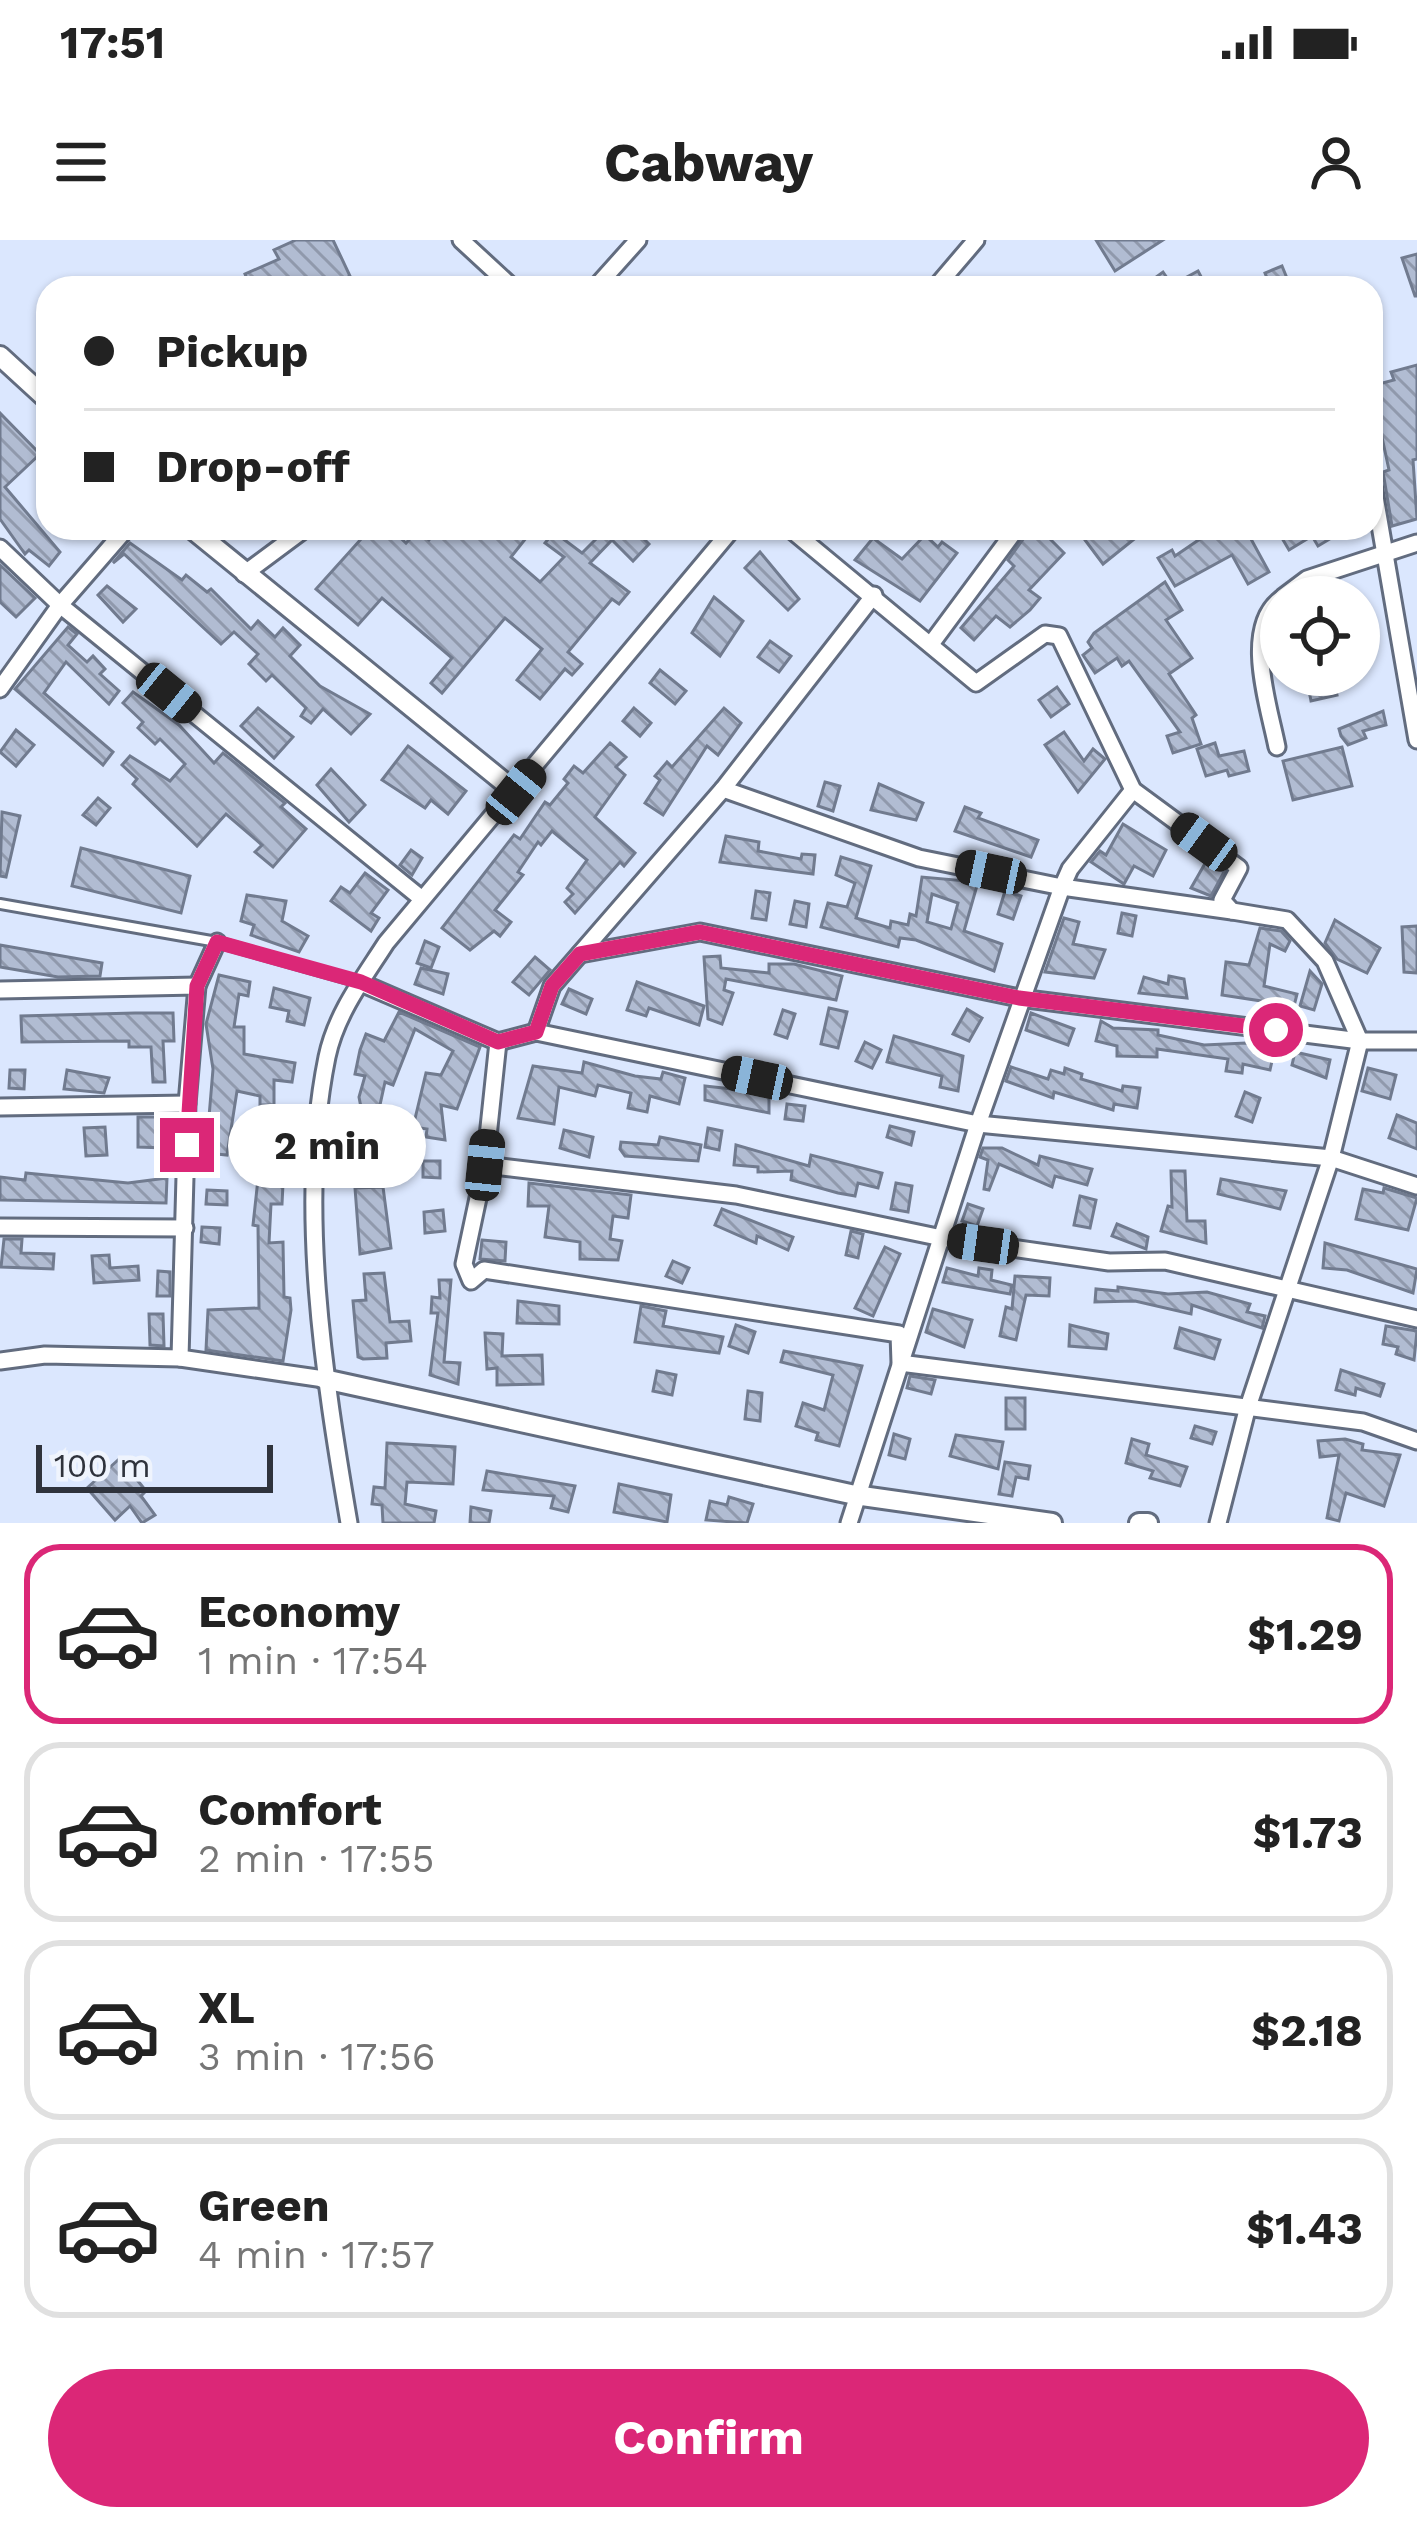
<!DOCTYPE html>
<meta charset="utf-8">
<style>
:root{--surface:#fff;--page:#f2f2f2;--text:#222;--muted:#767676;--line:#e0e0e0;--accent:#db2777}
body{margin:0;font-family:"Work Sans",sans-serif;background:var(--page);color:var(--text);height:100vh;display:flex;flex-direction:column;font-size:45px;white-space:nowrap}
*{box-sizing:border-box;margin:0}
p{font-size:39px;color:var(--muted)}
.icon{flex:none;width:66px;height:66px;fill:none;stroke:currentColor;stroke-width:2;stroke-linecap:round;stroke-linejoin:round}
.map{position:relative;height:1283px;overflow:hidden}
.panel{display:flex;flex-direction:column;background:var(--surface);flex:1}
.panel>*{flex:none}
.banner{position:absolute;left:36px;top:36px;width:1347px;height:264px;border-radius:36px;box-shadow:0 3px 9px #0004;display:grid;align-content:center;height:264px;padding:0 48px;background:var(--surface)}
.tools{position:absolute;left:1260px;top:336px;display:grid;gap:24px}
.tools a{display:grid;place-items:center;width:120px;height:120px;border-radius:50%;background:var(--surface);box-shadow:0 3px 9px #0004;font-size:60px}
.scale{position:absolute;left:36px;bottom:30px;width:237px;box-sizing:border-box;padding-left:12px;border:6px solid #2f333c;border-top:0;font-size:33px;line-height:42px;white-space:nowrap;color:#2f333c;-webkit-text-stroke:9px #eff4fd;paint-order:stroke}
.end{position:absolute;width:54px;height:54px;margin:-27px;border:15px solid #db2777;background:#fff;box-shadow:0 0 0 6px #fff}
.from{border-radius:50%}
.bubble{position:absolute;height:84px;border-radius:42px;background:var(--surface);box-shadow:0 3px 9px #0004;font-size:39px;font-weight:700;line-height:84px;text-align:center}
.car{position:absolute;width:36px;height:72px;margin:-36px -18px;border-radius:15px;box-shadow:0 0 9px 3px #0007;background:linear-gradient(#222 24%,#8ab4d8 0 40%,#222 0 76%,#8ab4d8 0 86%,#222 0)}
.banner b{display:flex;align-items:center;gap:42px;height:114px;font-size:45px}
.banner b+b{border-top:3px solid var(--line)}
.banner i{width:30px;height:30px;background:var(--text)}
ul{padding:21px 0 0;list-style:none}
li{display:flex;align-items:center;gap:36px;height:180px;margin:0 24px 18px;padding:0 24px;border:6px solid var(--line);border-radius:36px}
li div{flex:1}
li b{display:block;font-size:45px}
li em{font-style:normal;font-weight:700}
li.on{border-color:var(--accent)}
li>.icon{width:108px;height:108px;stroke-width:1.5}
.primary-button{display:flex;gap:24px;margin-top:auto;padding:24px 48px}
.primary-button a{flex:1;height:138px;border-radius:72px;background:var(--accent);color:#fff;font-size:48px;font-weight:700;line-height:138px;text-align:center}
.status{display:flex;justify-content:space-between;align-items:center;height:84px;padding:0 60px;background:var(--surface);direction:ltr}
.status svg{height:33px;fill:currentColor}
header{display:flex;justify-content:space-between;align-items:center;height:156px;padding:0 48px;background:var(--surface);font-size:54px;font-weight:700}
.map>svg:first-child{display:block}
</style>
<div class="status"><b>17:51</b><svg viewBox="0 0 49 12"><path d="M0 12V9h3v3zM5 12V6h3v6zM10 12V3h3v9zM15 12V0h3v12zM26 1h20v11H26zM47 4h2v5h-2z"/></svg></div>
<header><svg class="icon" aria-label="menu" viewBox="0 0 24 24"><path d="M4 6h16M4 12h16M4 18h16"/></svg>Cabway<svg class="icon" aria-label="person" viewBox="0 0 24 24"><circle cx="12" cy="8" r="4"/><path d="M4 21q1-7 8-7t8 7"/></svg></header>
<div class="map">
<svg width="1417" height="1283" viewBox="0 0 1417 1283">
<defs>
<pattern id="building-back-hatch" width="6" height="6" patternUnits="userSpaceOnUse" patternTransform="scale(3)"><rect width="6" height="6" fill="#b1bcd2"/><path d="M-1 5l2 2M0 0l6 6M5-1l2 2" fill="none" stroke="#9099ac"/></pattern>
</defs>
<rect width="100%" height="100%" fill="#dbe7fe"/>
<!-- building -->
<g fill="url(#building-back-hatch)" stroke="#717b8f" stroke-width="3" fill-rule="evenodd">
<polygon points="296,0 333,0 350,36 324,48 292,48 289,41 251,48 245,34 279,19 274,10"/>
<polygon points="1096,0 1163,0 1115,31"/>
<polygon points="1417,14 1417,56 1415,56 1402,18"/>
<polygon points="1282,26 1291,48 1271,48 1265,33"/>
<polygon points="1198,31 1205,44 1197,48 1141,48 1163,32 1172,45"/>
<polygon points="1417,125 1417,219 1413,220 1417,279 1392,286 1383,232 1389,230 1371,146 1394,140 1391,132"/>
<polygon points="0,173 40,214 5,247 60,312 49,326 29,310 25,314 0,279"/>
<polygon points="371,288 390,288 406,303 418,290 429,300 440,288 534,288 511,317 540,342 564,317 545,303 554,292 582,313 603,292 599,288 633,288 649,304 633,321 612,300 590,323 629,352 619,364 612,359 568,412 582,424 572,435 565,429 540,459 517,440 542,409 505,378 442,453 431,443 452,418 382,358 358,385 316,349"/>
<polygon points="1031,288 1039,288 1064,313 1029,350 1040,358 1030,370 1010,387 996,376 974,400 961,388 1014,326 1008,320"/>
<polygon points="1076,288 1148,288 1103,324"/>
<polygon points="1194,288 1245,288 1269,332 1248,344 1232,315 1175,346 1158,318 1172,310 1175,316 1200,299"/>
<polygon points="1276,288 1348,288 1318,306 1312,296 1289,310"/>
<polygon points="925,295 938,307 942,302 957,313 920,361 855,320 873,298 902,319"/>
<polygon points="130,303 182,340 186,335 207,352 211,349 251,389 258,381 275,397 283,388 300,405 290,416 320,446 370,474 351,494 323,469 311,483 301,476 306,468 272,435 266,441 249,424 258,414 234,392 221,404 124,314 113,323"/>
<polygon points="760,312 799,359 788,370 745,328"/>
<polygon points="0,325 35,358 16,377 0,362"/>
<polygon points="1165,342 1182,370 1166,380 1192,418 1169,434 1196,475 1192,478 1201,504 1173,513 1167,496 1180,492 1129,421 1122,426 1117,418 1095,433 1083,415 1092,408 1088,402 1094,393"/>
<polygon points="107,346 136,369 123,382 98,355"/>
<polygon points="714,357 743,381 720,416 692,393"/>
<polygon points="68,387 77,394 68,405 87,422 93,416 105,429 100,434 119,451 109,464 66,422 44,453 113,512 103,525 15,449"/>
<polygon points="770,401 791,416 779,432 758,417"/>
<polygon points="660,430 686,451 675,464 650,443"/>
<polygon points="1306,435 1333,435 1337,455 1311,461"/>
<polygon points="1057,447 1069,464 1051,477 1039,460"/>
<polygon points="133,452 179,485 214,523 223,513 285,563 281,567 306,589 273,627 255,612 262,605 226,574 197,606 133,544 137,539 122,525 130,516 170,541 185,524 160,499 155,504 138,488 143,482 123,463"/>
<polygon points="258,468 293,497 274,518 241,486"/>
<polygon points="634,468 651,483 640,496 623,481"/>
<polygon points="724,468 741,483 718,515 707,506 663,575 645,563 660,540 655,536 667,522 672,527"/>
<polygon points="1383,471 1386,485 1363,491 1366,498 1348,505 1341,496 1339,489"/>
<polygon points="16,490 34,505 16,526 0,512"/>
<polygon points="1064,492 1084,521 1093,509 1105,519 1078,552 1045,505"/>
<polygon points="610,503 626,517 616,527 625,535 595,577 635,613 624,626 620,622 575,673 565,662 573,654 567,648 587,620 552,591 541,605 538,602 518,632 523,635 495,670 511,682 500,696 494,691 470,710 442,688 514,595 520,599 545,562 550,565 568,543 564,539 574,526 583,533"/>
<polygon points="1215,503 1219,516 1244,511 1249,531 1229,536 1227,530 1206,536 1197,509"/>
<polygon points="408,506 466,551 448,574 431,560 425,568 382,540"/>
<polygon points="1342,507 1352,546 1293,560 1283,521"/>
<polygon points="331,529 365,565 349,582 317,545"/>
<polygon points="825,542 840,546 833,571 818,566"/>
<polygon points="879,544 923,563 916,580 871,570"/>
<polygon points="98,558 110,568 96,585 83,575"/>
<polygon points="965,567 981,573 978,578 1038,600 1031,617 955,591"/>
<polygon points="2,572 20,576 6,637 0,636"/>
<polygon points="1123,584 1166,610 1153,636 1134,626 1124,644 1091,622 1100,611 1106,615"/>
<polygon points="726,596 759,602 758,611 801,619 802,614 815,615 813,634 720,622"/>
<polygon points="81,608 190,636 181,673 72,646"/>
<polygon points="411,610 422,618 412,635 400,625"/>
<path d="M841,617l30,9 -15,52 34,10 1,-7 17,4 2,-11 6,2 6,-39 56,5 -14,49 38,13 -8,27 -78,-31 -16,-2 -2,9 -77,-20 7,-24 19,4 8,-24 -19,-8zM932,654l26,9 -7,26 -24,-7z"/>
<polygon points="1207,620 1224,632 1211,656 1191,648"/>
<polygon points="365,633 388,650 371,673 379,678 371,691 331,661 341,647 350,653"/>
<polygon points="756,651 770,653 766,680 752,678"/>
<polygon points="1005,651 1021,656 1013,679 998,674"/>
<polygon points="247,655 286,661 282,681 308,696 299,712 251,695 254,685 241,681"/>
<polygon points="795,661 809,664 806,687 790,684"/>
<polygon points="1122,673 1136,676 1132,696 1118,693"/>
<polygon points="1064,678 1079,682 1073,704 1105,710 1094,738 1045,732"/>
<polygon points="1335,680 1380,708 1367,733 1337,719 1325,703"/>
<polygon points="1417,686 1417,733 1404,732 1402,687"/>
<polygon points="1260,688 1281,691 1290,701 1285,711 1270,704 1264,746 1297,754 1294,766 1222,755 1226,722 1249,725"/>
<polygon points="425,701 439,707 431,728 417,723"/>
<polygon points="0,705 102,723 100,736 58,737 0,727"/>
<polygon points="720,716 721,728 769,733 769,724 794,724 842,736 836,760 726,739 724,750 733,753 722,784 708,779 704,717"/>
<polygon points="535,717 550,730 529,755 513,742"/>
<polygon points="421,728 448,734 443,754 415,744"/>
<polygon points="1310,731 1322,744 1314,770 1300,766"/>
<polygon points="219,735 250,742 248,756 239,754 234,787 244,787 244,814 295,823 292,842 274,840 274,865 260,865 260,856 237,851 227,915 206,913 213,829 206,784"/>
<polygon points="1169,736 1184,739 1187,758 1139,753 1144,737 1168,744"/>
<polygon points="637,742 704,766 699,785 649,768 646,776 627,770"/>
<polygon points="274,748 310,758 304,785 287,781 289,771 270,767"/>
<polygon points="569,749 592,759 586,774 562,764"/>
<polygon points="829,768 847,772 838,808 821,804"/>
<polygon points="967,769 982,778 969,801 953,794"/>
<polygon points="783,770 795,774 787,798 775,794"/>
<polygon points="399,772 480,807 457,869 441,865 445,900 426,897 427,889 413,887 426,833 441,835 453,811 415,789 393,845 385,842 378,874 379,899 398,898 399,933 375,933 370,919 344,920 343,900 367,899 359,857 365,836 355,834 360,810 366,794 384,801"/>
<polygon points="135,773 173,773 174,801 163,801 165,842 153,842 151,807 129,807 129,801 22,802 21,776"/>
<polygon points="1031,773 1074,789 1068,805 1026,790"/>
<polygon points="1101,781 1113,788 1158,790 1158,795 1204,805 1246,803 1274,812 1270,830 1243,824 1242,833 1226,831 1228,819 1157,809 1157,817 1117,816 1117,806 1096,801"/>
<polygon points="894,796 963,816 958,851 940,847 942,836 887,822"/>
<polygon points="865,802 881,810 872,828 856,821"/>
<polygon points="1295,812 1330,820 1326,838 1292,825"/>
<polygon points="584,822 635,836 661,839 663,832 685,838 679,864 650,856 647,872 628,868 631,853 598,845 595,856 559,847 554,884 518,878 533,826 582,833"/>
<polygon points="1011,827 1048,839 1051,830 1064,834 1065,828 1082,834 1081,839 1122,851 1123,846 1140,848 1137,868 1114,864 1113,870 1054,852 1053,858 1006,841"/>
<polygon points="1368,828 1396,835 1390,859 1362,851"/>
<polygon points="10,830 25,830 24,849 9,848"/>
<polygon points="67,830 109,838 104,853 64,849"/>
<polygon points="705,846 769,853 769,873 705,860"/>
<polygon points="1245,852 1260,858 1252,882 1236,876"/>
<polygon points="787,864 805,866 803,881 785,879"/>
<polygon points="1397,875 1417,883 1417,909 1389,898"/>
<polygon points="138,877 165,877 165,908 138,907"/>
<polygon points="266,879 283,886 281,906 274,905 271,944 283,944 282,964 271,964 269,1003 283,1002 284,1057 290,1058 291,1070 283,1121 206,1110 208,1070 259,1068 258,986 253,985 258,939 252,939"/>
<polygon points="890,886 914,892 911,905 887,897"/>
<polygon points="105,887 107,915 86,916 84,888"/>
<polygon points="708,888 722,891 719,910 705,907"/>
<polygon points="564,890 593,897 589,917 560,908"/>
<polygon points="660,897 701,905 698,921 625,916 620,909 621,902 658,905"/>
<polygon points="736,905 809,926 811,915 882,933 878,948 858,943 855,956 838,953 791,940 792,931 758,932 758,927 734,925"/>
<polygon points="983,908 1002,908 1038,925 1040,916 1092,929 1087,945 1055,936 1052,947 999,924 989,950 984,949 988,920 980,917"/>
<polygon points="423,921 440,921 440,938 423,937"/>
<polygon points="1171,931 1185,931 1187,981 1205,981 1206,1003 1161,991 1168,966 1172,967"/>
<polygon points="26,933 128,943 167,938 166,963 0,960 0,937 25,940"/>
<polygon points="1221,939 1286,951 1280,969 1218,954"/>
<polygon points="529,943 631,955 628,978 613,976 610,999 622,1001 618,1020 580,1019 580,1002 545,997 549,966 528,966"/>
<polygon points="896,943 912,946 908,972 891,969"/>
<polygon points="383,947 391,1008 360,1014 355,948"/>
<polygon points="1384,948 1417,958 1408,990 1356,979 1363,949 1383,953"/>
<polygon points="207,950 227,951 227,965 206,964"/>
<polygon points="1080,956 1096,960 1090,988 1074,985"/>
<polygon points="968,964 983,969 977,986 962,981"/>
<polygon points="722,969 793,997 788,1010 757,996 756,1003 715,985"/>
<polygon points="443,970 445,991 425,993 424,972"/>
<polygon points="1117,984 1148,997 1146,1009 1112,996"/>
<polygon points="202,987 220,988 219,1004 201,1002"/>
<polygon points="851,991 863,994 858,1018 846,1015"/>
<polygon points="4,999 22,999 21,1013 54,1014 53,1029 1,1027"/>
<polygon points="482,1000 506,1002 505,1021 480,1019"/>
<polygon points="1325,1003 1417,1029 1413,1053 1347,1030 1323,1028"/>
<polygon points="885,1007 900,1014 873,1076 855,1068"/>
<polygon points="109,1015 110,1028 138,1026 139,1040 94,1043 92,1016"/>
<polygon points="673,1021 689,1028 682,1043 666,1036"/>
<polygon points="947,1028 978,1036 979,1028 992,1030 991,1040 1012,1045 1010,1054 943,1042"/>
<polygon points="158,1031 170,1032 170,1056 157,1056"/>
<polygon points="384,1033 390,1082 409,1081 411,1101 386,1103 387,1118 363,1119 358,1117 353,1061 366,1060 364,1034"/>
<polygon points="1015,1036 1050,1038 1049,1056 1026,1055 1016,1100 1000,1096 1006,1067 1012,1069"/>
<polygon points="439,1040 451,1040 444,1122 460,1123 458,1144 430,1135 438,1073 431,1073 432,1057 440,1058"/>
<polygon points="1118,1047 1168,1054 1207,1052 1250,1064 1247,1072 1265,1076 1262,1088 1192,1065 1191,1074 1135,1061 1095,1062 1096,1049 1118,1051"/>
<polygon points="518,1061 559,1066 559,1084 517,1083"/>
<polygon points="641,1066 666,1071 663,1086 723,1097 719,1113 635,1102"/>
<polygon points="933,1069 972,1080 964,1107 926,1092"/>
<polygon points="149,1074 163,1074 164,1106 150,1105"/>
<polygon points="736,1085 755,1092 748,1113 729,1106"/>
<polygon points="1070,1085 1108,1094 1106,1109 1069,1106"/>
<polygon points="1386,1086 1417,1091 1414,1120 1396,1114 1398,1107 1383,1104"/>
<polygon points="1180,1088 1220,1100 1214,1119 1175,1108"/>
<polygon points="485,1093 503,1094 502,1116 542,1115 543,1144 497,1145 497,1128 487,1129"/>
<polygon points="784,1111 862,1126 839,1206 816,1200 818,1193 796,1186 803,1163 824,1170 833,1135 781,1122"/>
<polygon points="1341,1130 1384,1144 1380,1156 1356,1148 1355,1155 1336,1150"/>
<polygon points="657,1131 676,1135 672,1155 653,1151"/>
<polygon points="910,1136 935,1140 931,1154 907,1148"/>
<polygon points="748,1151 762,1153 760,1181 745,1179"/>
<rect x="1006" y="1158" width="19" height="31"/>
<polygon points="1195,1186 1216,1192 1212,1204 1191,1198"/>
<polygon points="894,1194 910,1199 905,1219 889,1215"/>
<polygon points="956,1195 1003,1202 998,1229 950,1216"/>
<polygon points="1132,1199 1149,1204 1146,1215 1187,1227 1180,1246 1150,1238 1153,1231 1126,1223"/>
<polygon points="1345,1199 1363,1204 1362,1210 1400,1215 1384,1266 1346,1253 1339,1281 1327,1278 1339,1215 1320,1217 1318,1201"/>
<polygon points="387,1203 455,1207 453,1244 407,1242 405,1264 436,1271 434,1283 383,1283 382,1265 372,1264 374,1247 385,1248"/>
<polygon points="141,1219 150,1229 138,1241 146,1251 141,1256 155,1275 142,1283 130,1266 115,1280 87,1248 118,1220 129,1232"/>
<polygon points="1005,1222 1030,1226 1028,1239 1016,1237 1012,1256 999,1254"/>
<polygon points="487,1231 575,1246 568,1272 551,1268 554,1256 483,1250"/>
<polygon points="619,1244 671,1255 667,1282 614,1272"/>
<polygon points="729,1257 753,1264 747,1283 706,1280 710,1261 727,1265"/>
<polygon points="471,1267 491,1271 489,1283 470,1283"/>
</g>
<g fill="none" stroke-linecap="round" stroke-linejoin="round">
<defs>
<polyline id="service" points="0,664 217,702 359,742"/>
<g id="minor">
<polyline points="461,0 513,48"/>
<polyline points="595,48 638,0"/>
<polyline points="935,48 976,0"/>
<polyline points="1371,233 1417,500"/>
<polyline points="789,288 976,443 1045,394 1059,396 1133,550 1239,628 1222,660 1232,671 1287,680 1325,721 1360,801 1331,918 1247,1170 1218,1283"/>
<polyline points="0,308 60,365 422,659"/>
<polyline points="244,334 306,288"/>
<polyline points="1283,357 1307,339 1417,303"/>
<polyline points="931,404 1017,288"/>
<polyline points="0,449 60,365 127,288"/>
<path d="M1277,507c-8,-41 -35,-119 4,-148"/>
<polyline points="723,549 919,618 1062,647 1232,671"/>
<polyline points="580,714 700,692 1019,758 1360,801 1417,801"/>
<polyline points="361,743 498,802 536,792 978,884 1331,918 1417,946"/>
<polyline points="197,746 217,702"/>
<polyline points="0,750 197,746 187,864 180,1118 324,1139"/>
<polyline points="536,792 552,746 723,549 874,355"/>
<polyline points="498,802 485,925 464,1024 471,1041 484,1030 899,1094 900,1123 1363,1182 1417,1201"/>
<polyline points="0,867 187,864"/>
<polyline points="485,925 736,955 942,998 1109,1022 1165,1021 1417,1079"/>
<polyline points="0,987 185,988"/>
<polyline points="0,1121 45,1115 180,1118"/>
<path d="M349,1283c-25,-146 -52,-319 -22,-466 9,-43 36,-78 59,-114l347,-415"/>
<polyline points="849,1283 978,884 1062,647 1070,629 1133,550"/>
</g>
<g id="tertiary">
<polyline points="0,116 48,160"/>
<polyline points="191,288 516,552"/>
<polyline points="324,1139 855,1255 1052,1283"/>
<polyline points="1139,1283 1148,1283"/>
</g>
</defs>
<!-- service casing -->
<use href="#service" stroke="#626c7f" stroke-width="14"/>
<!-- minor casing -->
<use href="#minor" stroke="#626c7f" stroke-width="21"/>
<!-- tertiary casing -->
<use href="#tertiary" stroke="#626c7f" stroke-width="24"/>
<!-- service -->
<use href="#service" stroke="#fff" stroke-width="8"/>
<!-- minor -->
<use href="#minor" stroke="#fff" stroke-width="15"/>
<!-- tertiary -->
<use href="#tertiary" stroke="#fff" stroke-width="18"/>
</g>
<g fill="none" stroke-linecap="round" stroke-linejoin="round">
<!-- route -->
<polyline stroke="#db2777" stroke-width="15" points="187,905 197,746 217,702 361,742 498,802 536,792 552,746 580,714 700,692 1019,758 1276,790"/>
</g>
</svg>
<div class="tools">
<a><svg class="icon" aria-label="locate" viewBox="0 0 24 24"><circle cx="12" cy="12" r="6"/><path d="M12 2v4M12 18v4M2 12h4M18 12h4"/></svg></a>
</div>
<div class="scale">100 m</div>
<i class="end from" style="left:1276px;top:790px"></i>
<i class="end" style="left:187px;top:905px"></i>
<div class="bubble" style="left:228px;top:864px;width:198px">2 min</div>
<i class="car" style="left:169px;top:453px;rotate:129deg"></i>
<i class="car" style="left:516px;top:552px;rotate:39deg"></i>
<i class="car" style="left:1204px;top:602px;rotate:306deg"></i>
<i class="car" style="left:991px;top:632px;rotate:282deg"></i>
<i class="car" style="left:757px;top:838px;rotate:282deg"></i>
<i class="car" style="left:485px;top:925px;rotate:6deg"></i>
<i class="car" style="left:983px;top:1004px;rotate:278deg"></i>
<div class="banner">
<b><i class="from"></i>Pickup</b>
<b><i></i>Drop-off</b>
</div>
</div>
<section class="panel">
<ul>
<li class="on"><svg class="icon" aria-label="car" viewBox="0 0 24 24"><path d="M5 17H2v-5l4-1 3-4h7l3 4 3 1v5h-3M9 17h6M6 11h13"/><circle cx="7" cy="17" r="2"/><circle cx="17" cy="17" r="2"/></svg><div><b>Economy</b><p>1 min · 17:54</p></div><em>$1.29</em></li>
<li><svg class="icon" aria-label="car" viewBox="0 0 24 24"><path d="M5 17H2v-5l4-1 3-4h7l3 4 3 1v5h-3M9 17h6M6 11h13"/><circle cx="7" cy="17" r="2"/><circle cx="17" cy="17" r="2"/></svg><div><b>Comfort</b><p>2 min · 17:55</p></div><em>$1.73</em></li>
<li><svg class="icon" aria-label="car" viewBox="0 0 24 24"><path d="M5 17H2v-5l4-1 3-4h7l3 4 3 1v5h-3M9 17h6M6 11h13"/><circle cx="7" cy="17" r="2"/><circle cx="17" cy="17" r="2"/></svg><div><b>XL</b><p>3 min · 17:56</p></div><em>$2.18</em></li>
<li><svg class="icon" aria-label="car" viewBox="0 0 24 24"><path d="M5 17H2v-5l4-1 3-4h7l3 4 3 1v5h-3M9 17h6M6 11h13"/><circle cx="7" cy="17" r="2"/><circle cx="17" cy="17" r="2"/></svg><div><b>Green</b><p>4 min · 17:57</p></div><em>$1.43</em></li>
</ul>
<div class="primary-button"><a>Confirm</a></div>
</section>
